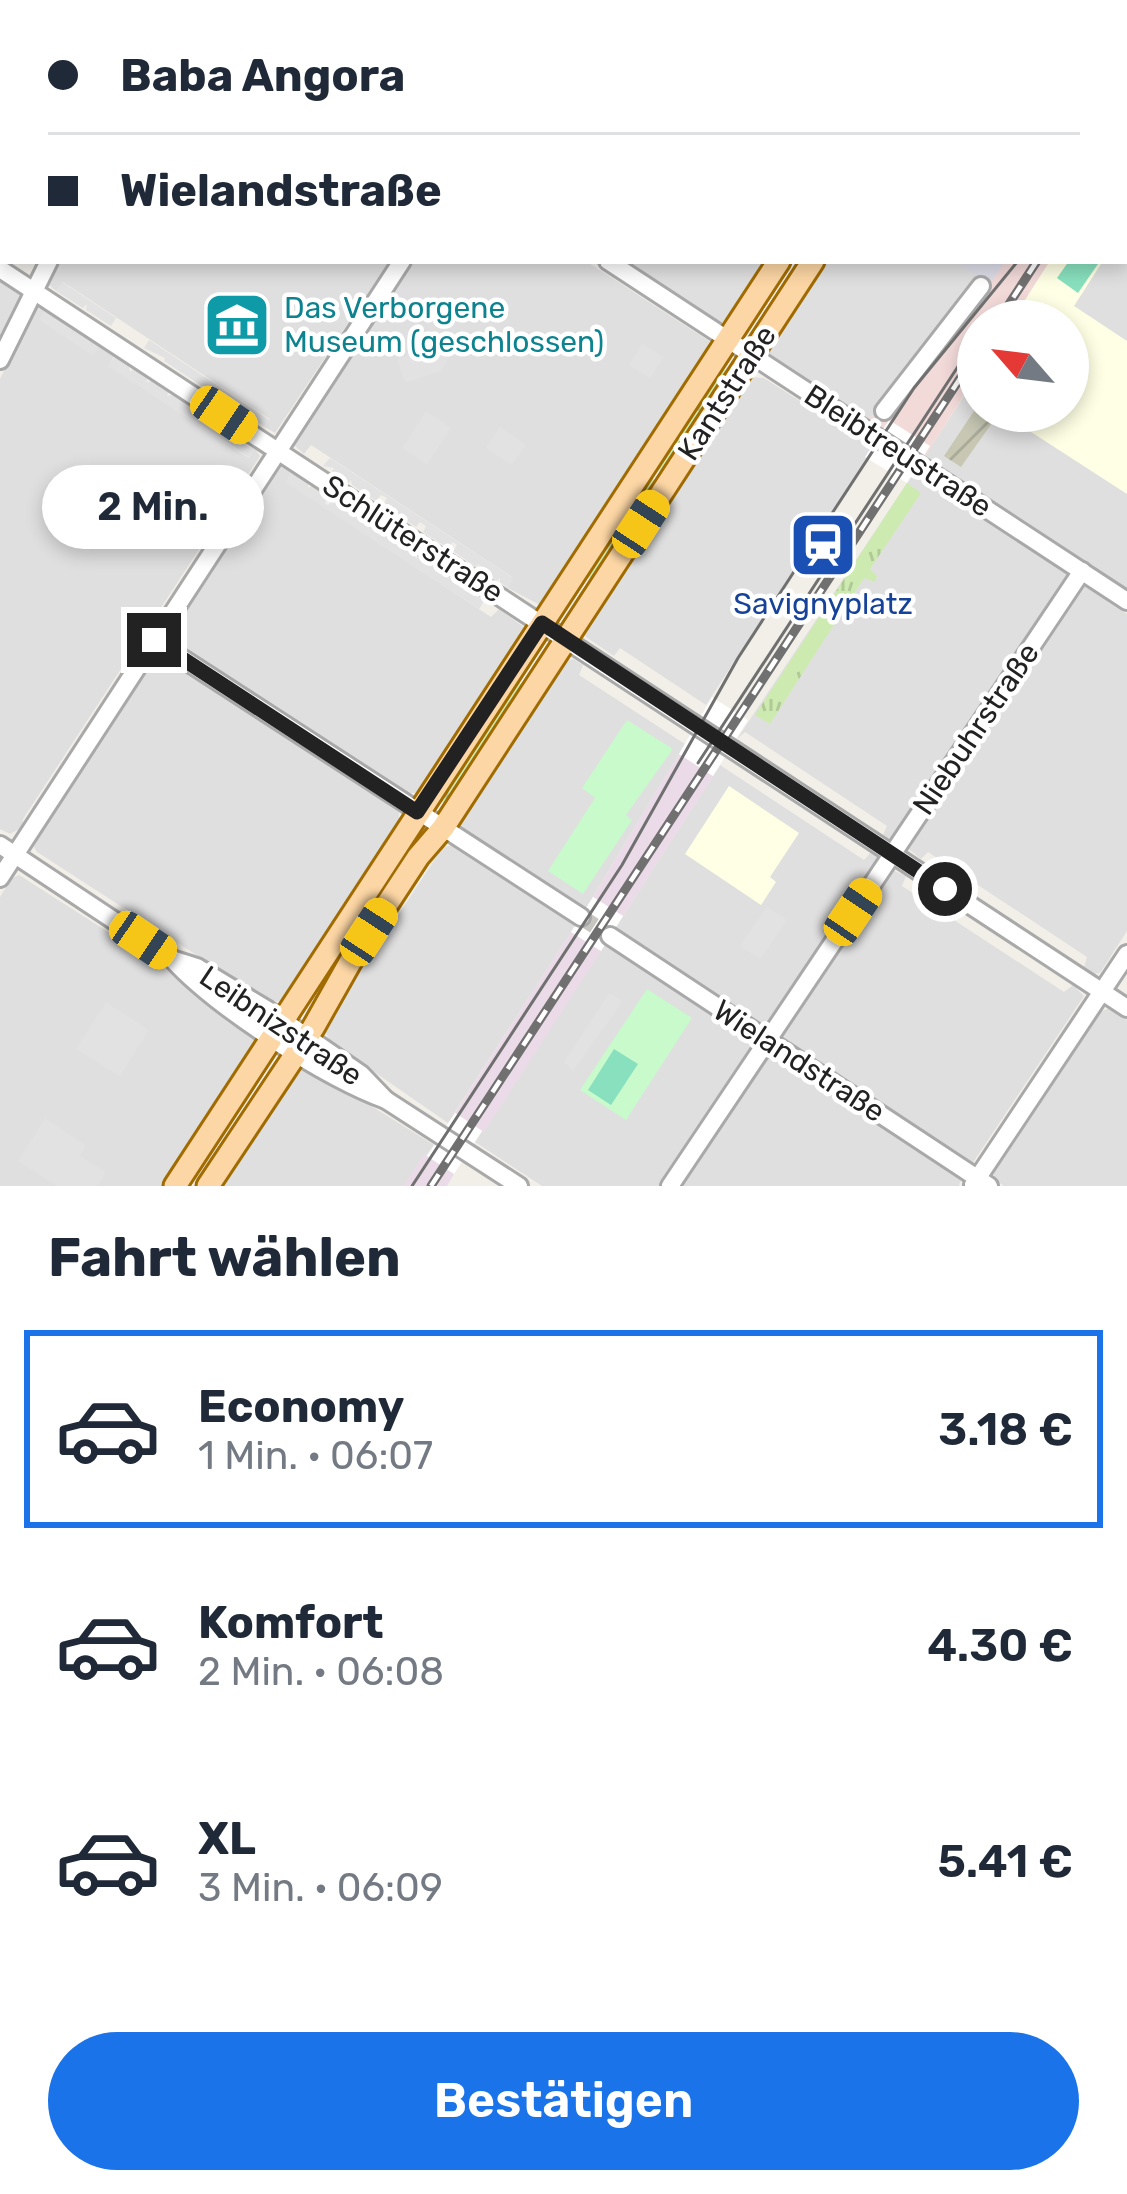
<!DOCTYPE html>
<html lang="de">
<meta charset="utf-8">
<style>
:root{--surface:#fff;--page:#f2f2f3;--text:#1f2937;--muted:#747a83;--line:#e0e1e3;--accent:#1a73e8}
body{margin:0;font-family:Rubik,sans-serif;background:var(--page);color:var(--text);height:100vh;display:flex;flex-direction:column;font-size:45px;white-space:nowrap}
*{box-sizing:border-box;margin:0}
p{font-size:39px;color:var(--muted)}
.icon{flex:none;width:66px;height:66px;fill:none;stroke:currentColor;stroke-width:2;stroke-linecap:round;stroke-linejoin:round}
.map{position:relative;height:1186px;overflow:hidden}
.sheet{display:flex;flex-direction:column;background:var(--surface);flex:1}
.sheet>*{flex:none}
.top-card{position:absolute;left:0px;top:0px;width:1128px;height:264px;box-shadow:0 6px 18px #0003;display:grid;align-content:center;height:264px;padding:0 48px;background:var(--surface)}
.needle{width:78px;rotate:298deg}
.buttons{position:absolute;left:957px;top:300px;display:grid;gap:24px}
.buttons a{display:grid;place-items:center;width:132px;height:132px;border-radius:50%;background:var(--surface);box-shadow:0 6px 18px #0003;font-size:60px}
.end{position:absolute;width:54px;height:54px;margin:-27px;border:15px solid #222;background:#fff;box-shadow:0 0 0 6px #fff}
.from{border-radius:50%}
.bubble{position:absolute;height:84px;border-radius:42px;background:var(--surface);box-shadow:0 6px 18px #0003;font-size:39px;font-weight:600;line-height:84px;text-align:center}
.car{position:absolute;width:36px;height:72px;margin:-36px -18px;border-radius:15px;box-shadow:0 0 9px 3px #0007;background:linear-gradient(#f5c518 24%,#345 0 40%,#f5c518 0 76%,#345 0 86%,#f5c518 0)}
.top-card b{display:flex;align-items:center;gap:42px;height:114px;font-size:45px}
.top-card b+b{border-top:3px solid var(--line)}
.top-card i{width:30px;height:30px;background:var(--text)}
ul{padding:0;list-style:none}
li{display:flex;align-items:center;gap:36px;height:198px;margin:0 24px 18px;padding:0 24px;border:6px solid transparent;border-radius:0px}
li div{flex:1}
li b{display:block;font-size:45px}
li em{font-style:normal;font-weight:600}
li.on{border-color:var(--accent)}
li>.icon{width:108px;height:108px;stroke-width:1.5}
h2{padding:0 48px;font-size:54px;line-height:144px}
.button{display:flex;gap:24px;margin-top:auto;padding:24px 48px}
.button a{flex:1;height:138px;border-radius:72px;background:var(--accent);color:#fff;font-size:48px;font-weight:600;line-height:138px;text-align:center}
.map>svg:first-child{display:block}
</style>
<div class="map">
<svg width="1127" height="1186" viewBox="0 0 1127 1186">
<defs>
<pattern id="construction-furrows" width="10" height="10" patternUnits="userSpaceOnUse" patternTransform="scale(3)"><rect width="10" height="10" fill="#c7c7b4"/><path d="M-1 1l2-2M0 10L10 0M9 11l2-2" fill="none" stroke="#abab9a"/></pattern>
<pattern id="grass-tufts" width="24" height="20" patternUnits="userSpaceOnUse" patternTransform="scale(3)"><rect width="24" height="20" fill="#cdebb0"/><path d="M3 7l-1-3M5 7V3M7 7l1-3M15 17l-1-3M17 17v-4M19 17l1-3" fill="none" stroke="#b0c997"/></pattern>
</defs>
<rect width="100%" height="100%" fill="#f2efe9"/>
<!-- residential -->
<g fill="#e0dfdf">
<polygon points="205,0 730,0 735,3 203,3"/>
<polygon points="997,0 1127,0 1127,77 1125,3 995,3"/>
<polygon points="1125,253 1127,255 1127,588 1093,572 1095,567 925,456 978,374 978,411 1068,411 1068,321 1012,321 1051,261 1125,261"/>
<polygon points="58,261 389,261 275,433 265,427 270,419 63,282 56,291 49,285"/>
<polygon points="415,261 586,261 709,341 711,352 540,605 508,588 512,577 311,445 304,454 294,445"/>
<polygon points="626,261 769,261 729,322 719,322"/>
<polygon points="826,261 985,261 980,277 925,343 869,420 768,357 768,349"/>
<polygon points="0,280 22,295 0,340"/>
<polygon points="39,307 114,356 109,366 249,458 255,449 260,456 23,819 23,827 10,834 0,829 0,379 35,308"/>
<polygon points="752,377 764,378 864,442 867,439 875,444 706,705 620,648 614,656 586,637 584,631"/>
<polygon points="281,467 291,473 286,482 491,617 499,609 525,628 418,793 404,793 169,636"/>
<polygon points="913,474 1069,576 904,825 890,839 883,835 887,826 745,732 737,739"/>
<polygon points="1087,583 1110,596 1108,602 1127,614 1127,931 1100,973 1094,974 1084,967 1087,957 928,852 921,859 906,847 1075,594"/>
<polygon points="158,653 399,812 399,825 283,1002 266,1000 37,852 34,847 34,841"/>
<polygon points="573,659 583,665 579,675 685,744 585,910 461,827 461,818 563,662"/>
<polygon points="720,765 864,860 871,852 879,859 767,1029 614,930"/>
<polygon points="452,845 575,926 448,1123 331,1042 325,1032 328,1021 443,847"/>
<polygon points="890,869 906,876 902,886 1064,992 1073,985 1084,996 972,1164 779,1042 778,1035"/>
<polygon points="19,875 158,964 255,1038 251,1054 164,1186 0,1186 0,897 11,879"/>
<polygon points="605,944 744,1036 748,1035 756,1046 659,1186 542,1186 475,1142"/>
<polygon points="1109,1008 1127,1020 1127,1186 1004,1186 994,1179 994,1172 1100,1012"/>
<polygon points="768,1052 956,1176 961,1179 959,1186 681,1186"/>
<polygon points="302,1069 313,1074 315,1071 434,1145 404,1186 220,1186"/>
</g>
<!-- commercial -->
<polygon fill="#f2dad9" points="985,261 1050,261 1011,321 978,321 978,373 925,456 883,430 881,433 873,429 869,420 925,343 981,279"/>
<!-- education -->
<g fill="#ffffe5">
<polygon points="1050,261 1103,261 1074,306 1127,341 1127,494 1000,412 1068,411 1068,321 1013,319"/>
<polygon points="729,786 799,833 770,877 776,882 761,905 685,854"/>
</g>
<!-- railway -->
<g fill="#ebdbe8">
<polygon points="679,754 713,776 623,916 593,897"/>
<polygon points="571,932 601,951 484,1132 455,1113"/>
<polygon points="424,1154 454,1174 447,1186 404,1186"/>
</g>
<!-- construction -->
<polygon fill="url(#construction-furrows)" points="974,411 992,423 961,467 944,456"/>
<!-- grass -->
<g fill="url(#grass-tufts)">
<polygon points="722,368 729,373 664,473 657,469"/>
<polygon points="651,478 658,482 594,581 586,576"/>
<polygon points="907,483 921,493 870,569 877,576 875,582 864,578 770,724 755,715"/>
<polygon points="516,681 524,686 446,805 438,799"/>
</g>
<!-- park -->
<g fill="#c8facc">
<polygon points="627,720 673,749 626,815 632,820 583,894 548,871 595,798 582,788"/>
<polygon points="647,989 692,1018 626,1120 580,1090"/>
</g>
<!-- pitch -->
<g fill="#88e0be">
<polygon points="1069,261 1100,261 1078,293 1057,278"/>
<polygon points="614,1049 638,1064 611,1105 588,1090"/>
</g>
<!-- parking -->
<g fill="#e2e2e2">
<polygon points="62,282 116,318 111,326 86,310 87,304 83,308 56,291"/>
<polygon points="44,311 52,316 51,319 55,318 72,329 72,333 75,330 91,341 91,346 94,343 99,346 93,356 39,320"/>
<polygon points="149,340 270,420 265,427 243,413 243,408 240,411 223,400 224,396 220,398 164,361 165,358 144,348"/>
<polygon points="642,344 664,357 650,378 629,365"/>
<polygon points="433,347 449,358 441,371 405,383 397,359"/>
<polygon points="115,356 129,366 130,372 133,369 148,378 146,382 152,381 169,392 167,396 173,395 199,412 198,416 202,414 219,425 219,430 222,427 238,437 237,441 255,449 250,458 108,366"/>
<polygon points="426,411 451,428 427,465 402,448"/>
<polygon points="500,427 526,445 512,465 486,448"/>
<polygon points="330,458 513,578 508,588 500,582 500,578 497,581 480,569 479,564 476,567 453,551 457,545 453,542 448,548 423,532 426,526 420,522 416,527 383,505 387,498 381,495 376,501 352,485 351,480 349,483 332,472 334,468 323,466"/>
<polygon points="291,473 308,484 308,488 311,486 328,497 325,503 328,505 333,500 415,554 416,559 418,556 436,568 435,572 439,570 464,587 463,590 485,600 479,609 285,482"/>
<polygon points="767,907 787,920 760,959 740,946"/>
<polygon points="609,993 623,1001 573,1071 564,1062"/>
<polygon points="106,1002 149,1030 120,1076 76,1049"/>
<polygon points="45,1118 86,1146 80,1156 106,1172 97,1186 57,1186 18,1161"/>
</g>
<!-- plaza -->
<polygon fill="#dddde8" points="955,261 1005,261 990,284"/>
<!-- pier -->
<g fill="#fff">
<polygon points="889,420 930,446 907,483 865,457"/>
<polygon points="712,697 748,720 713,776 679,754"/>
<polygon points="593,897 623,916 601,951 571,932"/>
<polygon points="455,1113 482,1131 454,1174 427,1156"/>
</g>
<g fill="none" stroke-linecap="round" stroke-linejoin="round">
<!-- minor-tunnel -->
<polyline stroke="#c8c6c1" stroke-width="16" stroke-dasharray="16 8" stroke-linecap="butt" points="581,917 610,936"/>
<defs>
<g id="minor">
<polyline points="766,0 770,3"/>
<polyline points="928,0 933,3"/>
<polyline points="197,3 199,0"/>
<polyline points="814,3 816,0"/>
<polyline points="1125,87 1127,87"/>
<polyline points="1125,172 1127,169"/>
<polyline points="1125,231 1127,233"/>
<polyline points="608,261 1127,601"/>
<polyline points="0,269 1127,1008"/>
<polyline points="0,360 49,261"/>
<polyline points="884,411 981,286"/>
<polyline points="154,640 581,917"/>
<path d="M0,845l172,114c45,49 152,118 214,141"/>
<polyline points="0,878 402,261"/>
<polyline points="610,936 989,1186"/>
<polyline points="175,960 197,967 268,1010 361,1074 386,1100 519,1186"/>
<polyline points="973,1185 1127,954"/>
<polyline points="670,1186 1082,571"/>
</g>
<g id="major">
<polyline points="951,3 954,0"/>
<polyline points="981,3 983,0"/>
<polyline points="175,1186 779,261"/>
<polyline points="208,1186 313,1028 357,950 418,857 443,828 813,261"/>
</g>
</defs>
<!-- minor casing -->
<use href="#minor" stroke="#a9a9a9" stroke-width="22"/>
<!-- major casing -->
<use href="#major" stroke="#a06b00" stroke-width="27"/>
<!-- minor -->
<use href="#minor" stroke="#fff" stroke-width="16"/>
<!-- major -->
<use href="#major" stroke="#fcd6a4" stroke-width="21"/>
<!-- tram -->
<g stroke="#707070" stroke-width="3">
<polyline points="1125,113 1127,110"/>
<polyline points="698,763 978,336"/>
<polyline points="412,1186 622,865 738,658 810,547 914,388 1018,261"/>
</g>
<defs>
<g id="rail">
<polyline points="1125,126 1127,123"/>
<polyline points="998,321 1037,261"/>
<polyline points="431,1186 978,351"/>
</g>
</defs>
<!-- rail casing -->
<use href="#rail" stroke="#707070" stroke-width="9"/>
<!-- rail -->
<use href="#rail" stroke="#fff" stroke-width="4.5" stroke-dasharray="14" stroke-linecap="butt"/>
</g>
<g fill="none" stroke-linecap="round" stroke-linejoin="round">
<!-- route -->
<polyline stroke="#222" stroke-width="15" points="154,640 417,812 542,623 945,889"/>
</g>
<!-- icons -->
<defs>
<symbol id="museum-square" viewBox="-11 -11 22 22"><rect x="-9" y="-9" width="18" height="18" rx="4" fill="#0f9aa8" stroke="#fff"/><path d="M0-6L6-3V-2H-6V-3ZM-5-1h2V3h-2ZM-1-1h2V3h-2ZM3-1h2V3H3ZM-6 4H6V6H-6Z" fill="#fff"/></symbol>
<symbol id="station-square" viewBox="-11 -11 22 22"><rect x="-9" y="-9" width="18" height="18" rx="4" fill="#1a4fb4" stroke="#fff"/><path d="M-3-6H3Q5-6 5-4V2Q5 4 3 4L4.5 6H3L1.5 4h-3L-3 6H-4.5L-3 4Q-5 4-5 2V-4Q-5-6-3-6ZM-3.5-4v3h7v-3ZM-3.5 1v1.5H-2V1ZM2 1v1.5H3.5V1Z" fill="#fff"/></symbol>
</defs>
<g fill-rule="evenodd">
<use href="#museum-square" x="199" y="287" width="76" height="76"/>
<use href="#station-square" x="785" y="507" width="76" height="76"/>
</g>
<g text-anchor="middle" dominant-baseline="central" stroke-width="9" stroke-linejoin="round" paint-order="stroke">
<!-- culture labels -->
<g font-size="30" fill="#0d838f" stroke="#fff" text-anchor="start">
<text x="284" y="308">Das Verborgene<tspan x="284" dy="34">Museum (geschlossen)</tspan></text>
</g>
<!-- street labels -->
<g font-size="30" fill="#222" stroke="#fff">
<text transform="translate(727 393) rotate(-57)">Kantstraße</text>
<text transform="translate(898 451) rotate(33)">Bleibtreustraße</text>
<text transform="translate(413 539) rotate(33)">Schlüterstraße</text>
<text transform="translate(976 729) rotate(-56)">Niebuhrstraße</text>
<text transform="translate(281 1026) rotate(34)">Leibnizstraße</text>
<text transform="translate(799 1061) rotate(33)">Wielandstraße</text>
</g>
<!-- transit labels -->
<g font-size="30" fill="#164399" stroke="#fff">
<text x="823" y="604">Savignyplatz</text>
</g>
</g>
</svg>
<div class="buttons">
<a><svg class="needle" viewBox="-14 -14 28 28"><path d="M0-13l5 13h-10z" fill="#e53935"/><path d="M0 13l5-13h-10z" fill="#747a83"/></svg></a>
</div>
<i class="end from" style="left:945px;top:889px"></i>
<i class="end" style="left:154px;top:640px"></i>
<div class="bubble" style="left:42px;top:465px;width:222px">2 Min.</div>
<i class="car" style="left:224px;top:415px;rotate:124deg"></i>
<i class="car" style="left:641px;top:524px;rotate:33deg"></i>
<i class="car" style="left:853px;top:912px;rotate:34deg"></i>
<i class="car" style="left:369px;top:932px;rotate:33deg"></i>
<i class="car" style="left:143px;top:940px;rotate:124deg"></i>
<div class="top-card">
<b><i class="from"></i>Baba Angora</b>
<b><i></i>Wielandstraße</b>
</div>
</div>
<section class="sheet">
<h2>Fahrt wählen</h2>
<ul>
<li class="on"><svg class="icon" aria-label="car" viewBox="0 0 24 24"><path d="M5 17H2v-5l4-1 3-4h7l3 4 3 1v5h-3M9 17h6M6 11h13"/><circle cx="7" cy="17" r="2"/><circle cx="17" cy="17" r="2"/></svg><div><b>Economy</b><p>1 Min. · 06:07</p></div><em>3.18 €</em></li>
<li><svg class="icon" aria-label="car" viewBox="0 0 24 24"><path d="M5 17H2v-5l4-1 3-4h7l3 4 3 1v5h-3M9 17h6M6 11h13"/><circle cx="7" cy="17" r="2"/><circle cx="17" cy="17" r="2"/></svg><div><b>Komfort</b><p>2 Min. · 06:08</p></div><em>4.30 €</em></li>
<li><svg class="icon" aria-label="car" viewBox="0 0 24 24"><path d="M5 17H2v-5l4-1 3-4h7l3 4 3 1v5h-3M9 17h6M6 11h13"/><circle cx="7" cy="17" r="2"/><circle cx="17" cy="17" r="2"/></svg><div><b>XL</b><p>3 Min. · 06:09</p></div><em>5.41 €</em></li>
</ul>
<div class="button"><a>Bestätigen</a></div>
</section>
